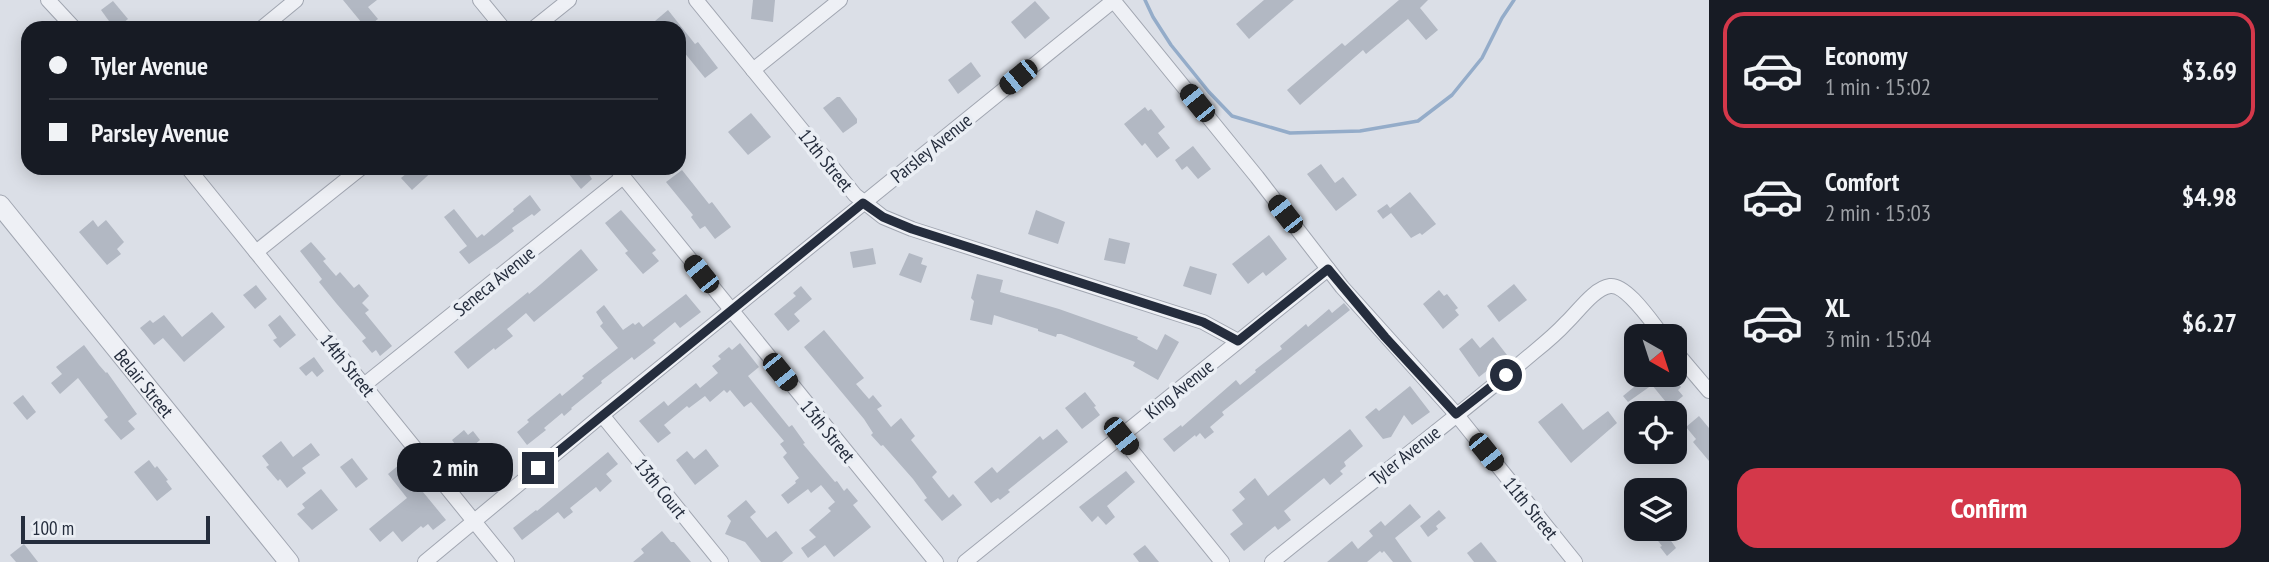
<!DOCTYPE html>
<meta charset="utf-8">
<style>
:root{--surface:#171b24;--page:#242831;--text:#f1f3f6;--muted:#9ea1a6;--line:#363941;--accent:#d4384a}
body{margin:0;font-family:"PT Sans Narrow",sans-serif;background:var(--page);color:var(--text);height:100vh;display:flex;flex-direction:column;font-size:26px;white-space:nowrap}
*{box-sizing:border-box;margin:0}
p{font-size:23px;color:var(--muted)}
.icon{flex:none;width:38px;height:38px;fill:none;stroke:currentColor;stroke-width:2;stroke-linecap:round;stroke-linejoin:round}
.map{position:relative;flex:1;overflow:hidden}
.sheet{display:flex;flex-direction:column;background:var(--surface);width:560px}
.sheet>*{flex:none}
.banner{position:absolute;left:21px;top:21px;width:665px;height:154px;border-radius:21px;box-shadow:0 4px 18px #0003;display:grid;align-content:center;height:154px;padding:0 28px;background:var(--surface)}
.needle{width:46px;rotate:141deg}
.controls{position:absolute;left:1624px;top:324px;display:grid;gap:14px}
.controls a{display:grid;place-items:center;width:63px;height:63px;border-radius:14px;background:var(--surface);box-shadow:0 4px 18px #0003;font-size:35px}
.scale{position:absolute;left:21px;bottom:18px;width:189px;box-sizing:border-box;padding-left:7px;border:4px solid #252d3d;border-top:0;font-size:19px;line-height:24px;white-space:nowrap;color:#252d3d;-webkit-text-stroke:5px #eaeef4;paint-order:stroke}
.end{position:absolute;width:32px;height:32px;margin:-16px;border:9px solid #252d3d;background:#fff;box-shadow:0 0 0 4px #fff}
.from{border-radius:50%}
.bubble{position:absolute;height:49px;border-radius:21px;background:var(--surface);box-shadow:0 4px 18px #0003;font-size:23px;font-weight:600;line-height:49px;text-align:center}
.car{position:absolute;width:21px;height:42px;margin:-21px -10px;border-radius:9px;box-shadow:0 0 5px 2px #0007;background:linear-gradient(#222 24%,#8ab4d8 0 40%,#222 0 76%,#8ab4d8 0 86%,#222 0)}
.banner b{display:flex;align-items:center;gap:24px;height:66px;font-size:26px}
.banner b+b{border-top:2px solid var(--line)}
.banner i{width:18px;height:18px;background:var(--text)}
ul{padding:12px 0 0;list-style:none}
li{display:flex;align-items:center;gap:21px;height:116px;margin:0 14px 10px;padding:0 14px;border:4px solid transparent;border-radius:21px}
li div{flex:1}
li b{display:block;font-size:26px}
li em{font-style:normal;font-weight:600}
li.selected{border-color:var(--accent)}
li>.icon{width:63px;height:63px;stroke-width:1.5}
.button{display:flex;gap:14px;margin-top:auto;padding:14px 28px}
.button a{flex:1;height:80px;border-radius:21px;background:var(--accent);color:#fff;font-size:28px;font-weight:600;line-height:80px;text-align:center}
main{display:flex;flex:1;min-height:0}
.map>svg:first-child{display:block}
</style>
<main>
<div class="map">
<svg width="1709" height="562" viewBox="0 0 1709 562">
<rect width="100%" height="100%" fill="#dbdfe7"/>
<g fill="none" stroke-linecap="round" stroke-linejoin="round">
<!-- stream -->
<polyline stroke="#94acc9" stroke-width="3.5" points="1145,0 1153,17 1171,45 1209,92 1232,116 1290,133 1360,131 1418,121 1452,95 1482,58 1502,18 1514,0"/>
</g>
<!-- building -->
<g fill="#b2b8c3">
<polygon points="343,0 377,0 368,7 378,19 366,28"/>
<polygon points="753,0 775,0 773,22 751,19"/>
<polygon points="1264,0 1294,0 1249,39 1236,24"/>
<polygon points="1399,0 1428,0 1420,8 1438,30 1426,40 1408,19 1366,54 1363,50 1300,105 1287,90 1342,43 1345,46"/>
<polygon points="113,1 128,19 117,28 114,28 101,10"/>
<polygon points="1035,1 1050,18 1025,39 1011,22"/>
<polygon points="668,10 695,44 698,42 718,68 705,78 679,46 679,28 661,28 655,21"/>
<polygon points="971,62 981,76 958,94 948,80"/>
<polygon points="837,97 840,97 857,119 857,123 843,133 823,108"/>
<polygon points="1145,107 1148,111 1151,109 1165,127 1158,133 1170,148 1157,158 1145,143 1142,146 1124,124"/>
<polygon points="751,113 771,137 748,155 728,132"/>
<polygon points="1193,146 1211,169 1198,179 1187,166 1182,170 1175,160"/>
<polygon points="1321,164 1335,183 1343,177 1357,195 1336,211 1307,174"/>
<polygon points="413,168 436,168 412,190 401,178"/>
<polygon points="564,168 585,168 592,179 581,189"/>
<polygon points="682,170 709,204 712,202 731,227 715,239 705,226 700,229 691,217 693,215 666,182"/>
<polygon points="1410,192 1436,224 1422,235 1420,233 1411,238 1391,213 1383,219 1377,211 1387,204 1390,208"/>
<polygon points="530,195 541,210 534,216 532,214 512,228 514,231 497,244 469,264 459,252 467,246 444,217 454,209 477,238 482,234 484,236 514,211 513,209"/>
<polygon points="621,210 656,250 652,253 659,261 643,274 625,253 628,251 605,223"/>
<polygon points="1036,210 1065,222 1058,244 1028,234"/>
<polygon points="93,220 98,227 106,220 124,242 117,249 121,254 107,265 79,232"/>
<polygon points="1269,235 1287,259 1266,276 1263,272 1248,284 1232,264"/>
<polygon points="1109,238 1130,243 1125,264 1104,260"/>
<polygon points="311,242 326,259 323,261 336,276 340,272 354,288 359,284 369,296 362,303 369,310 365,313 392,346 380,356 376,350 372,353 362,341 366,338 336,303 319,282 322,279 300,251"/>
<polygon points="873,248 876,264 853,268 850,252"/>
<polygon points="581,249 598,270 534,322 526,313 507,329 513,336 495,350 494,348 468,369 454,352 528,292 529,294 541,284"/>
<polygon points="909,253 923,258 921,264 927,266 921,283 899,275"/>
<polygon points="1190,266 1217,274 1211,295 1183,286"/>
<polygon points="977,274 1003,280 1000,292 1059,309 1138,337 1137,339 1157,350 1165,334 1179,342 1158,380 1133,366 1135,362 1061,334 1057,334 1056,337 1038,331 1038,329 994,315 992,325 970,320 974,301 971,298"/>
<polygon points="1514,284 1527,300 1499,322 1487,306"/>
<polygon points="256,285 267,299 255,309 243,295"/>
<polygon points="801,286 812,299 794,314 800,321 788,331 774,314 796,296 793,293"/>
<polygon points="1439,290 1444,296 1447,294 1458,308 1455,310 1459,315 1443,329 1423,304"/>
<polygon points="686,294 701,312 680,328 675,322 653,340 656,343 634,360 632,357 601,381 602,383 571,408 572,409 564,416 562,413 544,428 546,430 527,445 517,432 529,422 527,420 560,393 562,396 584,378 582,376 618,348 600,326 603,323 596,312 604,305 623,330 633,323 635,325 639,322 643,327"/>
<polygon points="1344,303 1350,310 1222,412 1224,415 1210,427 1214,432 1205,439 1200,433 1196,437 1195,435 1174,452 1163,439 1181,425 1182,427 1236,380 1240,385 1256,372 1255,370 1282,349 1280,346 1306,324 1308,327 1329,309 1332,313"/>
<polygon points="212,312 225,327 184,362 163,338 154,345 140,328 150,320 153,323 164,315 182,337"/>
<polygon points="280,315 296,335 280,348 273,340 277,338 268,325"/>
<polygon points="824,330 864,378 856,384 869,399 873,395 882,406 877,409 891,427 901,418 915,436 911,440 937,472 932,477 949,498 953,494 962,505 942,521 924,500 927,498 913,479 883,445 881,446 871,435 873,433 864,419 804,347"/>
<polygon points="1493,337 1507,355 1479,377 1459,349 1472,338 1480,348"/>
<polygon points="740,343 759,367 748,376 789,427 792,425 805,443 803,444 835,482 837,481 844,491 847,488 858,501 853,505 871,527 834,557 825,545 808,558 801,548 816,537 809,530 831,511 828,508 835,502 821,485 811,493 808,489 788,504 781,495 796,483 795,481 799,478 783,457 787,453 780,444 784,441 751,402 744,407 730,390 727,393 724,390 710,402 705,396 689,408 687,406 664,425 671,433 658,443 639,421 664,401 668,406 696,383 700,388 718,373 712,366 721,359 718,356 729,347 732,350"/>
<polygon points="84,345 99,365 106,373 107,372 137,414 128,421 135,429 121,440 104,420 108,417 78,378 60,394 51,383 62,374 56,367"/>
<polygon points="314,357 324,371 317,377 312,371 306,376 299,368"/>
<polygon points="1642,374 1670,374 1681,387 1678,390 1683,396 1670,407 1652,385 1628,402 1623,396 1645,378"/>
<polygon points="1410,386 1430,412 1412,425 1404,415 1391,437 1383,439 1365,417 1376,408 1379,411"/>
<polygon points="1085,392 1096,406 1094,407 1100,415 1082,429 1065,408"/>
<polygon points="23,395 36,412 27,420 13,403"/>
<polygon points="1562,403 1583,430 1608,411 1617,423 1571,463 1538,422"/>
<polygon points="1699,416 1709,428 1709,461 1693,442 1696,439 1686,427"/>
<polygon points="1057,429 1068,442 1008,490 1010,492 1000,500 998,498 991,503 974,482 992,467 997,473 1040,436 1043,440"/>
<polygon points="1350,429 1363,446 1344,462 1346,466 1340,471 1343,474 1330,485 1324,478 1284,511 1291,520 1278,530 1275,526 1244,551 1230,534 1243,524 1232,510 1245,499 1239,492 1255,478 1268,496"/>
<polygon points="464,430 468,435 473,431 480,440 473,446 497,476 485,485 452,440"/>
<polygon points="281,441 293,457 311,443 320,455 302,468 306,473 287,488 280,479 278,481 266,467 269,465 262,456"/>
<polygon points="706,449 719,466 695,485 676,460 687,451 694,459"/>
<polygon points="608,452 618,464 606,474 612,481 600,492 596,487 570,508 573,512 564,519 558,512 522,540 513,528 536,510 537,511"/>
<polygon points="352,458 368,479 356,488 340,467"/>
<polygon points="149,460 155,468 157,466 168,480 166,481 172,489 157,501 134,472"/>
<polygon points="400,464 446,520 433,530 428,524 423,528 421,526 402,542 393,531 380,542 369,529 407,498 388,474"/>
<polygon points="1126,471 1135,482 1107,506 1115,517 1106,525 1098,516 1092,522 1079,507"/>
<polygon points="321,489 338,510 312,530 297,514 305,508 302,504"/>
<polygon points="746,500 756,512 750,517 767,538 776,531 793,553 782,562 761,562 745,542 725,534 731,521 727,516"/>
<polygon points="1410,504 1421,517 1395,538 1412,562 1393,562 1384,551 1382,553 1380,551 1367,562 1327,562 1352,541 1358,549 1373,536 1369,531 1381,521 1385,526"/>
<polygon points="1439,510 1446,518 1436,526 1438,529 1428,537 1420,526"/>
<polygon points="1648,528 1681,528 1669,538 1676,548 1667,556 1660,547 1662,546"/>
<polygon points="662,531 671,542 674,542 691,562 633,562 644,553 641,549"/>
<polygon points="1481,542 1497,562 1474,562 1467,553"/>
<polygon points="24,544 38,562 16,562 10,555"/>
<polygon points="1145,545 1159,562 1139,562 1133,554"/>
</g>
<g fill="none" stroke-linecap="round" stroke-linejoin="round">
<defs>
<g id="minor">
<polyline points="48,0 74,28"/>
<polyline points="480,0 503,28"/>
<polyline points="696,0 855,195 883,217 912,229 1203,322 1238,341"/>
<polyline points="1113,0 1257,177 1342,287 1456,414 1575,562"/>
<polyline points="262,28 296,0"/>
<polyline points="534,28 569,0"/>
<polyline points="753,70 840,0"/>
<polyline points="188,168 507,562"/>
<polyline points="616,168 936,562"/>
<polyline points="256,252 361,168"/>
<polyline points="1675,351 1709,391"/>
<polyline points="364,385 623,177"/>
<polyline points="602,415 721,562"/>
<polyline points="1120,436 1222,562"/>
<polyline points="425,562 602,415 1113,1"/>
<polyline points="965,562 1328,269"/>
<path d="M1272,562c87,-71 177,-138 262,-210 11,-9 22,-18 32,-29 11,-10 28,-35 44,-37 17,-2 43,38 53,50"/>
</g>
<g id="tertiary">
<path id="s1" d="M0,205l289,357"/>
</g>
</defs>
<!-- minor casing -->
<use href="#minor" stroke="#a1a6b1" stroke-width="16"/>
<!-- tertiary casing -->
<use href="#tertiary" stroke="#a1a6b1" stroke-width="21"/>
<!-- minor -->
<use href="#minor" stroke="#eef0f5" stroke-width="14"/>
<!-- tertiary -->
<use href="#tertiary" stroke="#eef0f5" stroke-width="19"/>
</g>
<g fill="none" stroke-linecap="round" stroke-linejoin="round">
<!-- route -->
<polyline stroke="#252d3d" stroke-width="9" points="538,468 863,203 883,217 912,229 1203,322 1238,341 1328,269 1385,337 1456,414 1506,375"/>
</g>
<g text-anchor="middle" dominant-baseline="central" stroke-width="7" stroke-linejoin="round" paint-order="stroke">
<!-- street labels -->
<g font-size="19" fill="#252d3d" stroke="#eaeef4">
<text transform="translate(931 148) rotate(-39)">Parsley Avenue</text>
<text transform="translate(826 160) rotate(51)">12th Street</text>
<text transform="translate(494 281) rotate(-39)">Seneca Avenue</text>
<text transform="translate(348 365) rotate(51)">14th Street</text>
<text stroke="none"><textPath href="#s1" startOffset="229">Belair Street</textPath></text>
<text transform="translate(1179 389) rotate(-39)">King Avenue</text>
<text transform="translate(828 431) rotate(51)">13th Street</text>
<text transform="translate(1405 455) rotate(-38)">Tyler Avenue</text>
<text transform="translate(661 488) rotate(51)">13th Court</text>
<text transform="translate(1531 508) rotate(51)">11th Street</text>
</g>
</g>
</svg>
<div class="controls">
<a><svg class="needle" viewBox="-14 -14 28 28"><path d="M0-13l5 13h-10z" fill="#e53935"/><path d="M0 13l5-13h-10z" fill="#9ea1a6"/></svg></a>
<a><svg class="icon" aria-label="locate" viewBox="0 0 24 24"><circle cx="12" cy="12" r="6"/><path d="M12 2v4M12 18v4M2 12h4M18 12h4"/></svg></a>
<a><svg class="icon" aria-label="layers" viewBox="0 0 24 24"><path d="M12 4l9 5-9 5-9-5zM3 14l9 5 9-5"/></svg></a>
</div>
<div class="scale">100 m</div>
<i class="end from" style="left:1506px;top:375px"></i>
<i class="end" style="left:538px;top:468px"></i>
<div class="bubble" style="left:397px;top:443px;width:116px">2 min</div>
<i class="car" style="left:1018px;top:77px;rotate:231deg"></i>
<i class="car" style="left:1197px;top:103px;rotate:321deg"></i>
<i class="car" style="left:1285px;top:214px;rotate:322deg"></i>
<i class="car" style="left:701px;top:274px;rotate:321deg"></i>
<i class="car" style="left:780px;top:372px;rotate:141deg"></i>
<i class="car" style="left:1121px;top:436px;rotate:141deg"></i>
<i class="car" style="left:1486px;top:452px;rotate:141deg"></i>
<div class="banner">
<b><i class="from"></i>Tyler Avenue</b>
<b><i></i>Parsley Avenue</b>
</div>
</div>
<section class="sheet">
<ul>
<li class="selected"><svg class="icon" aria-label="car" viewBox="0 0 24 24"><path d="M5 17H2v-5l4-1 3-4h7l3 4 3 1v5h-3M9 17h6M6 11h13"/><circle cx="7" cy="17" r="2"/><circle cx="17" cy="17" r="2"/></svg><div><b>Economy</b><p>1 min · 15:02</p></div><em>$3.69</em></li>
<li><svg class="icon" aria-label="car" viewBox="0 0 24 24"><path d="M5 17H2v-5l4-1 3-4h7l3 4 3 1v5h-3M9 17h6M6 11h13"/><circle cx="7" cy="17" r="2"/><circle cx="17" cy="17" r="2"/></svg><div><b>Comfort</b><p>2 min · 15:03</p></div><em>$4.98</em></li>
<li><svg class="icon" aria-label="car" viewBox="0 0 24 24"><path d="M5 17H2v-5l4-1 3-4h7l3 4 3 1v5h-3M9 17h6M6 11h13"/><circle cx="7" cy="17" r="2"/><circle cx="17" cy="17" r="2"/></svg><div><b>XL</b><p>3 min · 15:04</p></div><em>$6.27</em></li>
</ul>
<div class="button"><a>Confirm</a></div>
</section>
</main>
